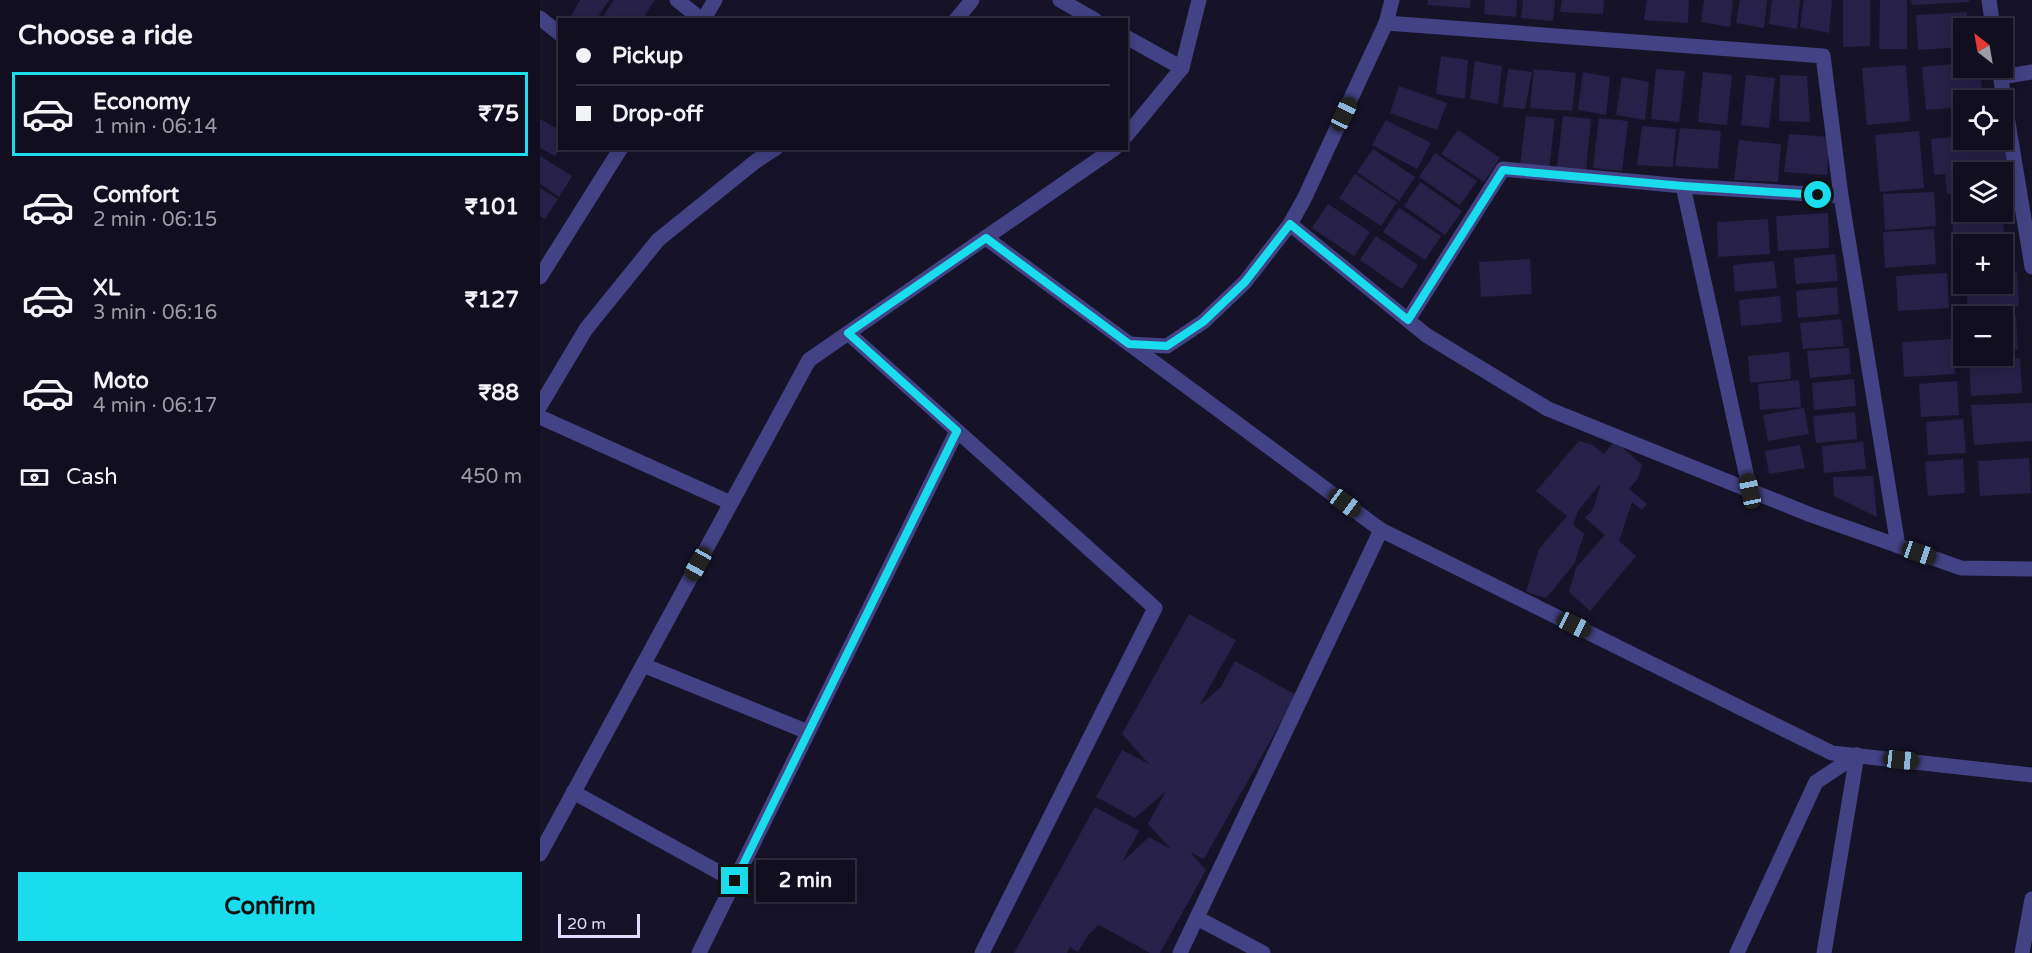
<!DOCTYPE html>
<meta charset="utf-8">
<style>
:root{--surface:#100e1f;--page:#191728;--text:#f1f3f6;--muted:#9c9ca4;--line:#302e3d;--accent:#19dded}
body{margin:0;font-family:"Varela Round",sans-serif;background:var(--page);color:var(--text);height:100vh;display:flex;flex-direction:column;font-size:22px;white-space:nowrap}
*{box-sizing:border-box;margin:0}
p{font-size:20px;color:var(--muted)}
.icon{flex:none;width:33px;height:33px;fill:none;stroke:currentColor;stroke-width:2;stroke-linecap:round;stroke-linejoin:round}
.map{position:relative;flex:1;overflow:hidden}
.sheet{display:flex;flex-direction:column;background:var(--surface);width:540px}
.sheet>*{flex:none}
.hud{position:absolute;left:18px;top:18px;width:570px;height:132px;border-radius:0px;box-shadow:0 3px 15px #0003,0 0 0 2px var(--line);display:grid;align-content:center;height:132px;padding:0 18px;background:var(--surface)}
.needle{width:39px;rotate:329deg}
.controls{position:absolute;left:1413px;top:18px;display:grid;gap:12px}
.controls a{display:grid;place-items:center;width:60px;height:60px;border-radius:0px;background:var(--surface);box-shadow:0 3px 15px #0003,0 0 0 2px var(--line);font-size:30px}
.scale{position:absolute;left:18px;bottom:15px;width:82px;box-sizing:border-box;padding-left:6px;border:3px solid #e0ddfc;border-top:0;font-size:16px;line-height:21px;white-space:nowrap;color:#e0ddfc;-webkit-text-stroke:4px #161329;paint-order:stroke}
.end{position:absolute;width:27px;height:27px;margin:-14px;border:8px solid #19dded;background:#111;box-shadow:0 0 0 3px #111}
.from{border-radius:50%}
.bubble{position:absolute;height:42px;border-radius:0px;background:var(--surface);box-shadow:0 3px 15px #0003,0 0 0 2px var(--line);font-size:20px;font-weight:700;line-height:42px;text-align:center}
.car{position:absolute;width:18px;height:36px;margin:-18px -9px;border-radius:8px;box-shadow:0 0 4px 2px #0007;background:linear-gradient(#222 24%,#8ab4d8 0 40%,#222 0 76%,#8ab4d8 0 86%,#222 0)}
.hud b{display:flex;align-items:center;gap:21px;height:57px;font-size:22px}
.hud b+b{border-top:2px solid var(--line)}
.hud i{width:15px;height:15px;background:var(--text)}
ul{padding:0;list-style:none}
li{display:flex;align-items:center;gap:18px;height:84px;margin:0 12px 9px;padding:0 6px;border:3px solid transparent;border-radius:0px}
li div{flex:1}
li b{display:block;font-size:22px}
li em{font-style:normal;font-weight:700}
li.active{border-color:var(--accent)}
li>.icon{width:54px;height:54px;stroke-width:1.5}
h2{padding:0 18px;font-size:27px;line-height:72px}
.pay{display:flex;align-items:center;gap:15px;height:66px;padding:0 18px;font-size:22px}
.pay p{margin-inline-start:auto}
.primary-button{display:flex;gap:12px;margin-top:auto;padding:12px 18px}
.primary-button a{flex:1;height:69px;border-radius:0px;background:var(--accent);color:#111;font-size:24px;font-weight:700;line-height:69px;text-align:center}
main{display:flex;flex:1;min-height:0}
.map>svg:first-child{display:block}
</style>
<main>
<section class="sheet">
<h2>Choose a ride</h2>
<ul>
<li class="active"><svg class="icon" aria-label="car" viewBox="0 0 24 24"><path d="M5 17H2v-5l4-1 3-4h7l3 4 3 1v5h-3M9 17h6M6 11h13"/><circle cx="7" cy="17" r="2"/><circle cx="17" cy="17" r="2"/></svg><div><b>Economy</b><p>1 min · 06:14</p></div><em>₹75</em></li>
<li><svg class="icon" aria-label="car" viewBox="0 0 24 24"><path d="M5 17H2v-5l4-1 3-4h7l3 4 3 1v5h-3M9 17h6M6 11h13"/><circle cx="7" cy="17" r="2"/><circle cx="17" cy="17" r="2"/></svg><div><b>Comfort</b><p>2 min · 06:15</p></div><em>₹101</em></li>
<li><svg class="icon" aria-label="car" viewBox="0 0 24 24"><path d="M5 17H2v-5l4-1 3-4h7l3 4 3 1v5h-3M9 17h6M6 11h13"/><circle cx="7" cy="17" r="2"/><circle cx="17" cy="17" r="2"/></svg><div><b>XL</b><p>3 min · 06:16</p></div><em>₹127</em></li>
<li><svg class="icon" aria-label="car" viewBox="0 0 24 24"><path d="M5 17H2v-5l4-1 3-4h7l3 4 3 1v5h-3M9 17h6M6 11h13"/><circle cx="7" cy="17" r="2"/><circle cx="17" cy="17" r="2"/></svg><div><b>Moto</b><p>4 min · 06:17</p></div><em>₹88</em></li>
</ul>
<div class="pay"><svg class="icon" aria-label="cash" viewBox="0 0 24 24"><path d="M3 7h18v10H3z"/><circle cx="12" cy="12" r="2"/></svg>Cash<p>450 m</p></div>
<div class="primary-button"><a>Confirm</a></div>
</section>
<div class="map">
<svg width="1492" height="953" viewBox="0 0 1492 953">
<rect width="100%" height="100%" fill="#161329"/>
<!-- building -->
<g fill="#272048">
<polygon points="40,0 69,0 56,20 37,20 31,16"/>
<polygon points="74,0 115,0 102,20 61,20"/>
<polygon points="888,0 930,0 930,8 887,5"/>
<polygon points="945,0 977,0 976,17 944,14"/>
<polygon points="983,0 1015,0 1013,21 981,18"/>
<polygon points="1022,0 1064,0 1063,14 1020,12"/>
<polygon points="1107,0 1149,0 1148,23 1104,20"/>
<polygon points="1164,0 1193,0 1190,27 1161,22"/>
<polygon points="1200,0 1227,0 1224,28 1196,23"/>
<polygon points="1232,0 1260,0 1257,29 1229,24"/>
<polygon points="1264,0 1292,0 1289,33 1260,27"/>
<polygon points="1303,0 1330,0 1330,46 1303,47"/>
<polygon points="1340,0 1367,0 1367,49 1339,49"/>
<polygon points="1371,0 1429,0 1429,2 1372,5"/>
<polygon points="1427,12 1428,28 1424,28 1424,47 1378,50 1376,15"/>
<polygon points="901,56 928,60 925,99 896,94"/>
<polygon points="935,61 962,66 958,104 930,99"/>
<polygon points="1424,63 1424,68 1440,68 1443,100 1424,100 1424,107 1386,110 1382,67"/>
<polygon points="1366,65 1370,121 1327,125 1322,68"/>
<polygon points="968,69 992,72 985,109 963,107"/>
<polygon points="994,69 1036,73 1032,111 990,108"/>
<polygon points="1116,69 1145,71 1139,122 1111,119"/>
<polygon points="1043,72 1070,77 1066,115 1038,110"/>
<polygon points="1163,72 1192,75 1187,125 1158,122"/>
<polygon points="1206,75 1235,78 1229,128 1201,125"/>
<polygon points="1240,75 1267,76 1270,122 1239,121"/>
<polygon points="1082,77 1109,82 1105,120 1076,115"/>
<polygon points="859,86 907,103 897,130 850,113"/>
<polygon points="986,116 1015,119 1009,169 980,166"/>
<polygon points="1023,116 1051,119 1046,170 1017,167"/>
<polygon points="1059,118 1088,121 1082,171 1053,168"/>
<polygon points="0,119 20,130 20,149 15,156 0,148"/>
<polygon points="846,120 891,143 877,169 832,145"/>
<polygon points="1102,126 1136,129 1133,167 1097,165"/>
<polygon points="1140,128 1181,131 1178,169 1135,166"/>
<polygon points="918,130 960,158 944,182 901,154"/>
<polygon points="1462,130 1467,162 1447,164 1447,172 1424,172 1424,193 1407,194 1405,174 1394,175 1391,139 1424,136 1424,140 1462,140"/>
<polygon points="1379,131 1384,188 1340,192 1335,135"/>
<polygon points="1249,134 1290,137 1287,175 1244,172"/>
<polygon points="1199,140 1241,144 1238,182 1194,180"/>
<polygon points="833,149 875,177 859,201 817,172"/>
<polygon points="895,153 937,181 920,205 879,177"/>
<polygon points="0,156 32,176 19,197 0,184"/>
<polygon points="815,174 857,202 841,226 799,198"/>
<polygon points="880,182 922,211 905,235 864,206"/>
<polygon points="0,188 18,199 5,219 0,216"/>
<polygon points="1394,192 1396,226 1345,230 1343,194"/>
<polygon points="788,204 830,232 814,256 772,228"/>
<polygon points="859,208 901,236 885,260 843,232"/>
<polygon points="1288,213 1289,248 1238,251 1236,216"/>
<polygon points="1463,214 1465,250 1462,250 1462,244 1424,244 1424,252 1414,253 1412,218"/>
<polygon points="1228,219 1230,254 1178,257 1177,222"/>
<polygon points="1394,229 1396,264 1345,268 1343,232"/>
<polygon points="836,236 878,265 862,289 820,260"/>
<polygon points="1295,254 1298,281 1256,284 1254,258"/>
<polygon points="990,259 992,294 941,297 939,262"/>
<polygon points="1234,261 1237,288 1195,292 1193,265"/>
<polygon points="1477,271 1479,306 1428,309 1426,284 1462,284 1462,272"/>
<polygon points="1407,273 1409,308 1358,311 1356,276"/>
<polygon points="1297,287 1299,314 1258,318 1256,291"/>
<polygon points="1240,296 1242,322 1201,326 1199,300"/>
<polygon points="1476,315 1478,350 1462,351 1462,316"/>
<polygon points="1301,319 1304,346 1263,349 1260,323"/>
<polygon points="1413,339 1415,374 1364,377 1362,342"/>
<polygon points="1309,348 1311,374 1270,378 1267,351"/>
<polygon points="1249,352 1251,379 1210,383 1208,356"/>
<polygon points="1480,358 1482,393 1431,396 1429,361"/>
<polygon points="1314,379 1316,406 1274,410 1272,383"/>
<polygon points="1259,380 1261,407 1220,410 1218,384"/>
<polygon points="1417,381 1419,415 1381,417 1379,384"/>
<polygon points="1492,403 1492,441 1434,445 1431,405"/>
<polygon points="1264,408 1269,434 1228,441 1223,415"/>
<polygon points="1315,412 1317,439 1276,443 1273,416"/>
<polygon points="1423,419 1426,453 1388,455 1386,422"/>
<polygon points="1039,441 1053,445 1064,454 1075,441 1102,465 1098,478 1089,489 1107,504 1102,510 1092,502 1079,541 1096,556 1050,611 1029,592 1036,568 1065,535 1045,518 1053,509 1061,483 1038,511 1033,525 1044,534 1034,564 1006,598 986,592 999,549 1027,516 996,491"/>
<polygon points="1323,442 1326,469 1284,473 1282,446"/>
<polygon points="1260,445 1265,468 1229,474 1225,451"/>
<polygon points="1489,458 1491,493 1440,496 1438,461"/>
<polygon points="1423,459 1425,493 1388,496 1385,462"/>
<polygon points="1333,476 1337,517 1294,496 1293,477"/>
<polygon points="649,614 696,640 659,706 681,687 695,661 756,695 664,859 650,852 666,870 620,953 610,953 559,925 548,935 538,952 530,947 527,953 474,953 555,807 599,831 582,862 609,837 631,849 608,824 626,791 595,818 556,797 582,750 609,764 582,734"/>
</g>
<g fill="none" stroke-linecap="round" stroke-linejoin="round">
<!-- minor -->
<g stroke="#434284" stroke-width="15">
<polyline points="137,0 162,20"/>
<polyline points="520,0 555,20"/>
<polyline points="1449,0 1453,28"/>
<polyline points="0,18 20,34"/>
<polyline points="416,20 432,0"/>
<polyline points="846,23 1283,56 1301,196"/>
<polyline points="586,37 642,68 659,0"/>
<polyline points="1459,68 1492,267"/>
<polyline points="1461,77 1492,72"/>
<polyline points="586,136 642,68"/>
<polyline points="1143,186 1210,491"/>
<polyline points="750,224 886,335 1008,409 1271,515 1421,568 1492,569"/>
<polyline points="446,238 841,530"/>
<polyline points="868,320 963,169 1143,186 1301,196 1358,546"/>
<polyline points="308,333 615,608 442,953"/>
<polyline points="589,344 627,346 663,322 705,282 750,224 764,199 846,23 852,0"/>
<polyline points="0,406 46,329 118,240 216,161 236,148"/>
<polyline points="0,417 191,503"/>
<polyline points="103,665 268,732"/>
<polyline points="33,792 195,881"/>
<polyline points="0,854 269,360 575,148"/>
<polyline points="657,918 723,953"/>
<polyline points="159,953 417,431"/>
<polyline points="640,953 841,530 1292,753 1492,775"/>
<polyline points="1197,953 1276,782 1317,755"/>
<polyline points="1284,953 1317,755"/>
<polyline points="1482,953 1492,899"/>
</g>
<!-- tertiary -->
<g stroke="#434284" stroke-width="15">
<polyline points="163,20 175,0"/>
<polyline points="0,277 81,148"/>
</g>
</g>
<g fill="none" stroke-linecap="round" stroke-linejoin="round">
<!-- route -->
<polyline stroke="#19dded" stroke-width="8" points="195,881 417,431 308,333 446,238 589,344 627,346 663,322 705,282 750,224 868,320 963,170 1143,186 1278,195"/>
</g>
</svg>
<div class="controls">
<a><svg class="needle" viewBox="-14 -14 28 28"><path d="M0-13l5 13h-10z" fill="#e53935"/><path d="M0 13l5-13h-10z" fill="#9c9ca4"/></svg></a>
<a><svg class="icon" aria-label="locate" viewBox="0 0 24 24"><circle cx="12" cy="12" r="6"/><path d="M12 2v4M12 18v4M2 12h4M18 12h4"/></svg></a>
<a><svg class="icon" aria-label="layers" viewBox="0 0 24 24"><path d="M12 4l9 5-9 5-9-5zM3 14l9 5 9-5"/></svg></a>
<a>+</a>
<a>−</a>
</div>
<div class="scale">20 m</div>
<i class="end from" style="left:1278px;top:195px"></i>
<i class="end" style="left:195px;top:881px"></i>
<div class="bubble" style="left:216px;top:860px;width:99px">2 min</div>
<i class="car" style="left:804px;top:114px;rotate:25deg"></i>
<i class="car" style="left:1210px;top:491px;rotate:348deg"></i>
<i class="car" style="left:805px;top:503px;rotate:127deg"></i>
<i class="car" style="left:1379px;top:553px;rotate:109deg"></i>
<i class="car" style="left:158px;top:564px;rotate:209deg"></i>
<i class="car" style="left:1034px;top:625px;rotate:116deg"></i>
<i class="car" style="left:1361px;top:760px;rotate:96deg"></i>
<div class="hud">
<b><i class="from"></i>Pickup</b>
<b><i></i>Drop-off</b>
</div>
</div>
</main>
